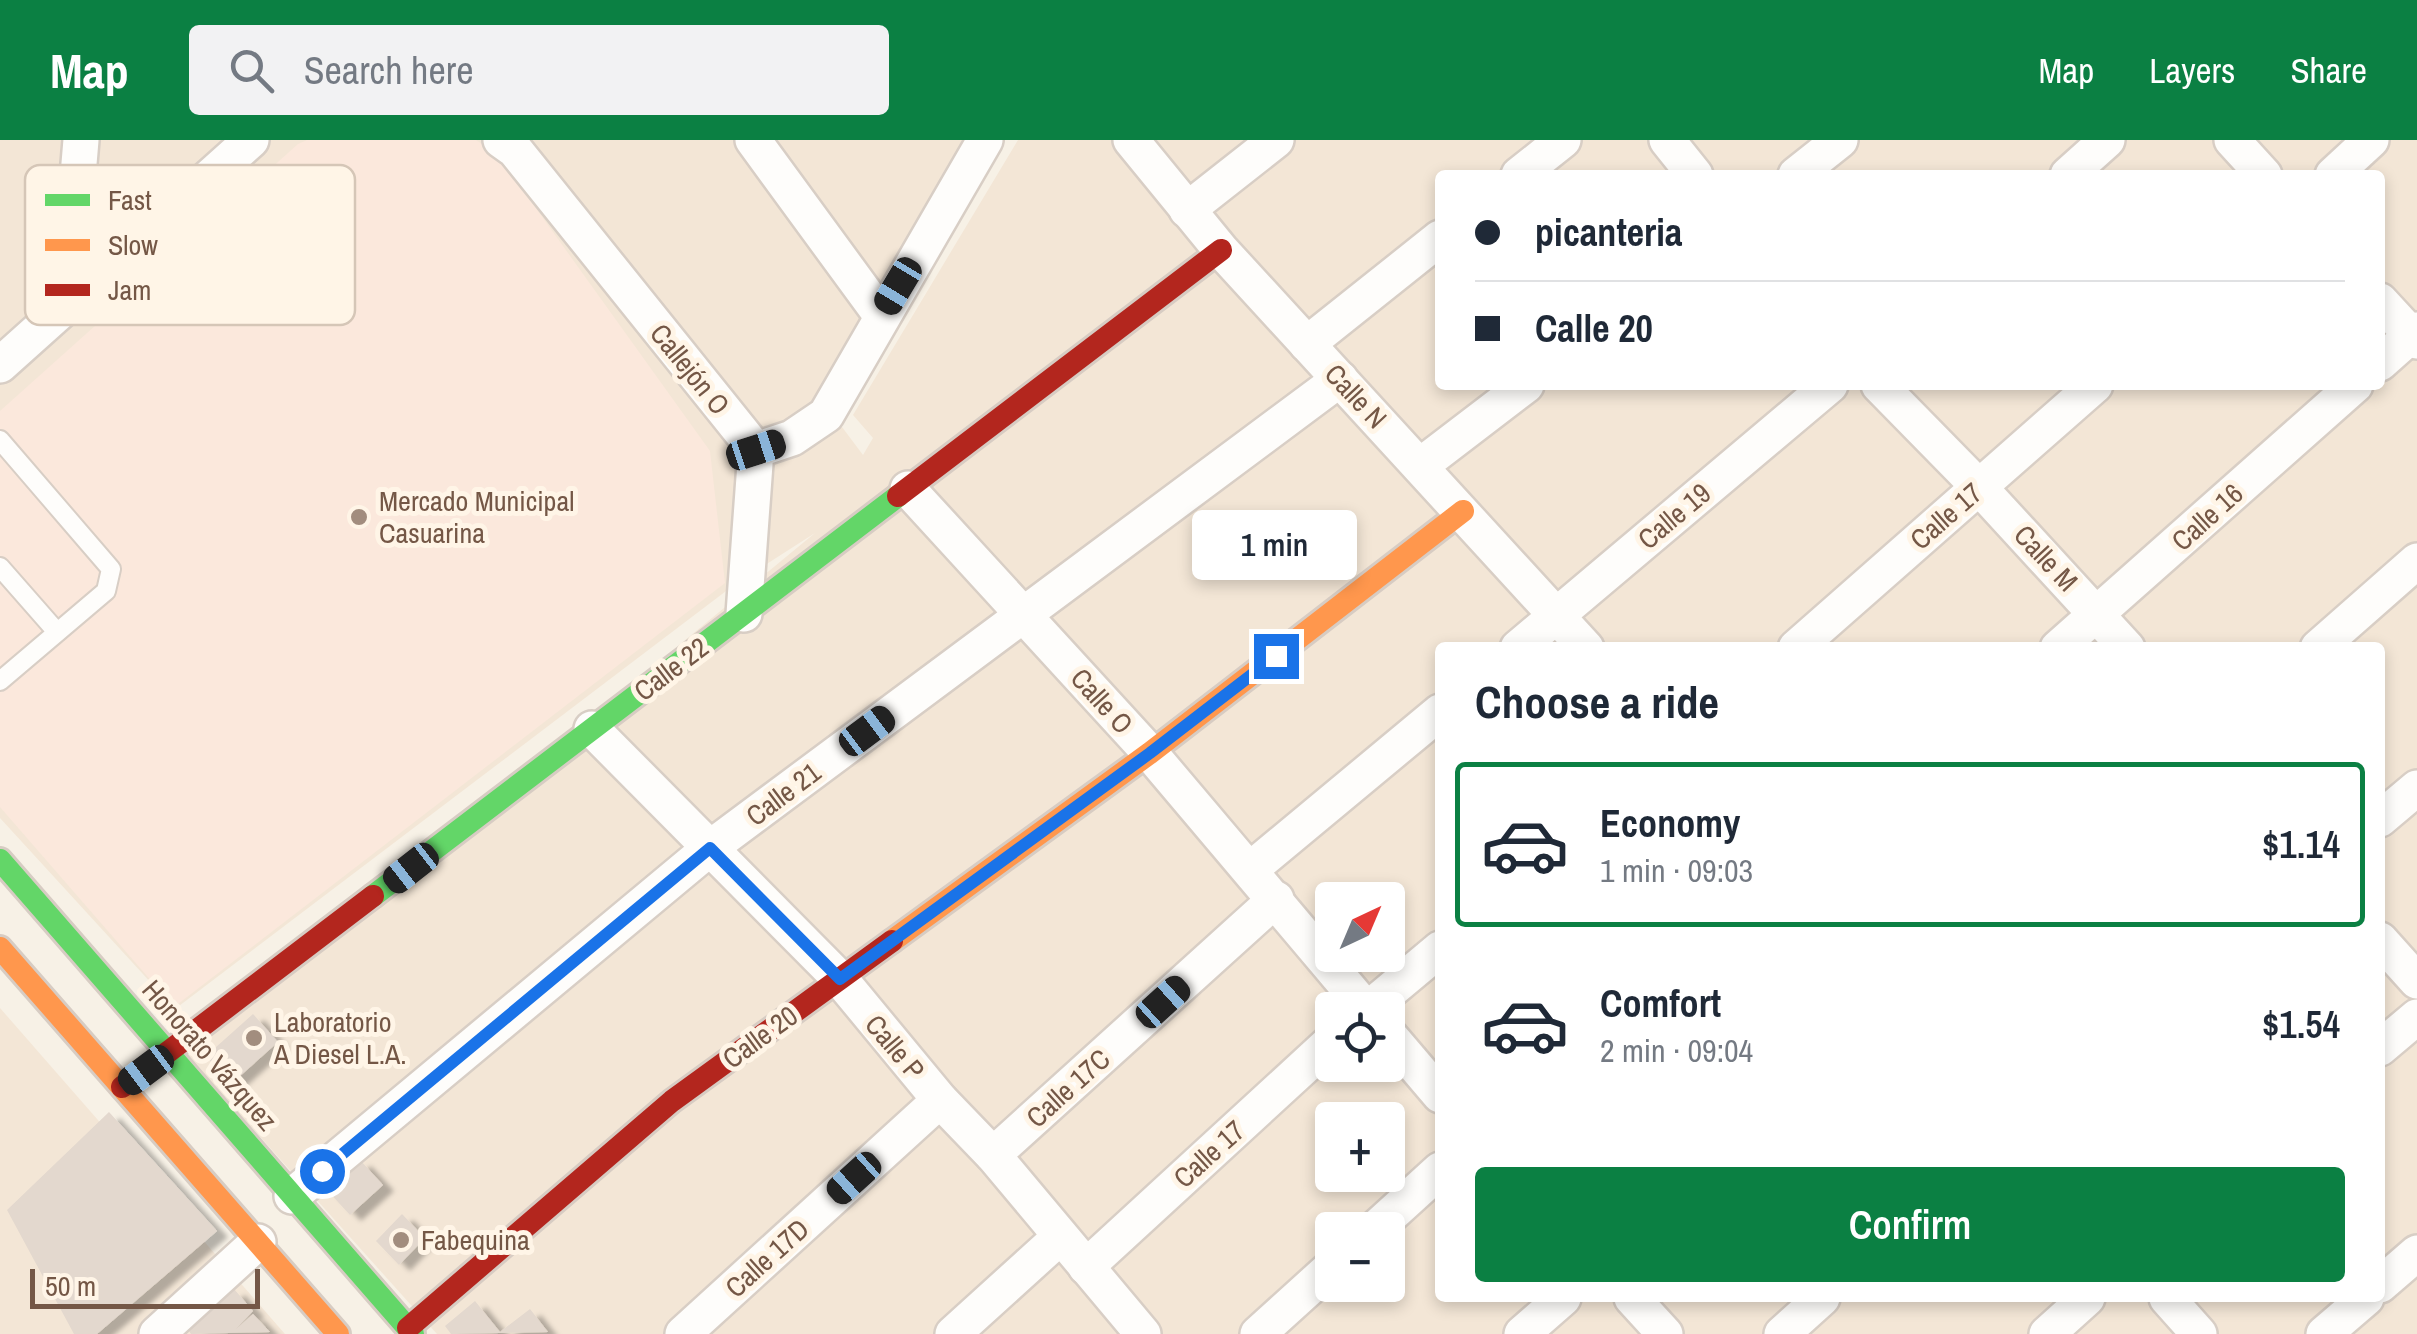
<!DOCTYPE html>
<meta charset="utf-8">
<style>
:root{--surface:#fff;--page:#f2f2f3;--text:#1f2937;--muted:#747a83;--line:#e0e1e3;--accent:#0b8043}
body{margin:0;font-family:"Archivo Narrow",sans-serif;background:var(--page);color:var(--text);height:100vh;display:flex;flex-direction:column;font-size:38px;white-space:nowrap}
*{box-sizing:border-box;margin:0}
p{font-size:32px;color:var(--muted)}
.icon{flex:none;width:55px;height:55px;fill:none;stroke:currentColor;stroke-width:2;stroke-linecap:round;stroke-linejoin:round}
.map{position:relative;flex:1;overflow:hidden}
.details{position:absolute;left:1435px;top:502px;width:950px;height:660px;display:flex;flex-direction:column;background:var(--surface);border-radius:10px;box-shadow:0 5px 15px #0003}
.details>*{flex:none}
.guide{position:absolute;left:1435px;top:30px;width:950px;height:220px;border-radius:10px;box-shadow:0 5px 15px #0003;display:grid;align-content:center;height:220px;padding:0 40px;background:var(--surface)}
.needle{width:65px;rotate:44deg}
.fabs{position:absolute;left:1315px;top:742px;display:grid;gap:20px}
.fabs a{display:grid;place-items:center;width:90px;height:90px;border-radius:10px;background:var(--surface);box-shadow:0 5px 15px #0003;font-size:50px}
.scale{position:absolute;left:30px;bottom:25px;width:230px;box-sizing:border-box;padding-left:10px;border:5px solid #745746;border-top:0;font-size:28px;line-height:35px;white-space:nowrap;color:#745746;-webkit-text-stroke:8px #fff5e7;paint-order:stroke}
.end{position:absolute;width:45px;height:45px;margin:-22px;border:12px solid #1a73e8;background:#fff;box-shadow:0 0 0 5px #fff}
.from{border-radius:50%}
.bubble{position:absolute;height:70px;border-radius:10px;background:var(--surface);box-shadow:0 5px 15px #0003;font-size:32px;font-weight:600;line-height:70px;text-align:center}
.car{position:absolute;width:30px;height:60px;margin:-30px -15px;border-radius:12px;box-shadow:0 0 8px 2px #0007;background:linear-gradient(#222 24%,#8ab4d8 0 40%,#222 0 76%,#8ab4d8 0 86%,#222 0)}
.guide b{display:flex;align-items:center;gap:35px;height:95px;font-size:38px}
.guide b+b{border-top:2px solid var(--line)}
.guide i{width:25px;height:25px;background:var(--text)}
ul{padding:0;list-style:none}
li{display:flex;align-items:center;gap:30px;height:165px;margin:0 20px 15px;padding:0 20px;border:5px solid transparent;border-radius:10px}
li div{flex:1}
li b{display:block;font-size:38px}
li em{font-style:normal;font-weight:600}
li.selected{border-color:var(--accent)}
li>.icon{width:90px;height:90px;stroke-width:1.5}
h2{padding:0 40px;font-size:45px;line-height:120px}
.button{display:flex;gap:20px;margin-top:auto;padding:20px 40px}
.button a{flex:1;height:115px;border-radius:10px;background:var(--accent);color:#fff;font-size:40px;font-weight:600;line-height:115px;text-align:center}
header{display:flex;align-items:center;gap:60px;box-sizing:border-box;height:140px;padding:0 50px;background:var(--accent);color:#fff}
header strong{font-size:48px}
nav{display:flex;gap:55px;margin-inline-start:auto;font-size:35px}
.search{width:700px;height:90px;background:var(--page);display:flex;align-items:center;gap:25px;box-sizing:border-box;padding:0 35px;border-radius:10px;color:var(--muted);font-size:38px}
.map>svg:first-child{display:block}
</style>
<header>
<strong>Map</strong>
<div class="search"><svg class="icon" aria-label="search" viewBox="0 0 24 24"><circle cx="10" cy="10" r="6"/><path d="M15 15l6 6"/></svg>Search here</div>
<nav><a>Map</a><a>Layers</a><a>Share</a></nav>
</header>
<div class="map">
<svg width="2417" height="1194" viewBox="0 0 2417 1194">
<defs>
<filter id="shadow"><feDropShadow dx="11" dy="6" stdDeviation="2.5" flood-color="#0004"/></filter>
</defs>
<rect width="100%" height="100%" fill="#f7f1e6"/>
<!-- residential -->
<g fill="#f3e6d6" fill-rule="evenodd">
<path d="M0,0h974l-153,259 42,56 10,-17 -20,-23 165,-275h1399v1194h-1980l-252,-281 630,-520 -81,52 -559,424 -175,-191zM1440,35h940v210h-940zM1440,508h940v650h-940zM1332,760h56v55h-56zM1332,870h56v55h-56zM1332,980h56v55h-56zM1332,1090h56v55h-56z"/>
<polygon points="0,868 285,1194 0,1194"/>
</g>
<!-- commercial -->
<polygon fill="#fbe8dc" points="307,0 476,0 497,14 710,311 725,443 174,867 0,667 0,271 298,4"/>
<!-- building -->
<g fill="#e3d8ce" filter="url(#shadow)">
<polygon points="253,874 278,902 231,944 206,916"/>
<polygon points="109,972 217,1091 97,1194 74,1194 7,1070"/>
<polygon points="360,1020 383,1045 350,1075 327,1050"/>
<polygon points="402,1074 425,1098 399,1125 376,1101"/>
<polygon points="234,1149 253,1171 236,1189 253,1174 270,1192 191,1194 189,1191"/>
<polygon points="475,1161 500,1192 530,1169 548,1192 451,1194 445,1186"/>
</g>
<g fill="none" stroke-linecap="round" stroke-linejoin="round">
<defs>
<g id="lane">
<polyline points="0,300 111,429 106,451 0,541"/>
<polyline points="0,427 57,492"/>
</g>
<g id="street">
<polyline points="501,0 515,10 756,310"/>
<polyline points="753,0 881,175"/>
<polyline points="1131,0 1221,110 1586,508"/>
<polyline points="1667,0 1695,35"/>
<polyline points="2232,0 2264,35"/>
<polyline points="1519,35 1563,0"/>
<polyline points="1796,35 1840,0"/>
<polyline points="2068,35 2107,0"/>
<polyline points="2333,35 2371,0"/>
<polyline points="1187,70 1276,0"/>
<polyline points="2380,161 2417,201"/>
<polyline points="67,165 81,0"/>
<polyline points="1307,204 1440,98"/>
<polyline points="2380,223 2417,190"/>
<polyline points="0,225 251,0"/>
<polyline points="1879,245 1979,347 2127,508"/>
<polyline points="756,310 792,298 826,275 985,0"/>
<polyline points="1420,326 1526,245"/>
<polyline points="908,349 1150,613 1367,870"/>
<polyline points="744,474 756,310"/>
<polyline points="1518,508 1830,245"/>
<polyline points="1796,508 2095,245"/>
<polyline points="2058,508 2355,245"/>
<polyline points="2318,508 2417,421"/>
<polyline points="592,589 840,839 940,960 993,1015 1143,1194"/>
<polyline points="2380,679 2417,648"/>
<polyline points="1251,729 1440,572"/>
<polyline points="2380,800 2417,841"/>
<polyline points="1367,870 1440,809"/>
<polyline points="1388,894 1440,955"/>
<polyline points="2380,908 2417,877"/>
<polyline points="993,1015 1276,759"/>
<polyline points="292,1056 710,708 1340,239"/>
<polyline points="1374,1090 1440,1030"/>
<polyline points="1086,1127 1332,901"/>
<polyline points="2380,1145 2417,1113"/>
<polyline points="1632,1158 1665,1194"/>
<polyline points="2167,1158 2199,1194"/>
<polyline points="157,1194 258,1102"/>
<polyline points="683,1194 940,960"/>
<polyline points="953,1194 1060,1097"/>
<polyline points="1258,1194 1332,1127"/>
<polyline points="1522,1194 1563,1158"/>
<polyline points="1782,1194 1822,1158"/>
<polyline points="2047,1194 2087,1158"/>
<polyline points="2324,1194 2366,1158"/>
</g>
<g id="fast">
<polyline points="0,720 413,1194"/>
<polyline points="373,756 898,356"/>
</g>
<g id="slow">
<polyline points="892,801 1150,613 1463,371"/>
<polyline points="0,808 338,1194"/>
</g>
<g id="jam">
<polyline points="898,356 1221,110"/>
<polyline points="122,947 373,756"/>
<polyline points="408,1188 672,961 892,801"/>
</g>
</defs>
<!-- lane casing -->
<use href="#lane" stroke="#d8cec5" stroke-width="22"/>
<!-- street casing -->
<use href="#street" stroke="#d8cec5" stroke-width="40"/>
<!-- fast casing -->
<use href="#fast" stroke="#d7ccc3" stroke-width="28"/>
<!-- slow casing -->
<use href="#slow" stroke="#d7ccc3" stroke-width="28"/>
<!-- jam casing -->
<use href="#jam" stroke="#d7ccc3" stroke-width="28"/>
<!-- lane -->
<use href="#lane" stroke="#fefdfb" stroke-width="18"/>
<!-- street -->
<use href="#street" stroke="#fefdfb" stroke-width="35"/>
<!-- fast -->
<use href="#fast" stroke="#63d668" stroke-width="22"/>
<!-- slow -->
<use href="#slow" stroke="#ff974d" stroke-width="22"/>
<!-- jam -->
<use href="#jam" stroke="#b3261e" stroke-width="22"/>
</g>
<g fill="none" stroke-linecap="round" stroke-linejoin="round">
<!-- route -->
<polyline stroke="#1a73e8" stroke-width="12" points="322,1031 710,708 840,839 1150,613 1276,516"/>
</g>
<!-- markers -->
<g fill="#a28d7e" stroke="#fff5e7" stroke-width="4">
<circle cx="359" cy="377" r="10"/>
<circle cx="254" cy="898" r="10"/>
<circle cx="401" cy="1100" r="10"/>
</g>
<g text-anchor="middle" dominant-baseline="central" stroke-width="10" stroke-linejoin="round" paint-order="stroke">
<!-- street labels -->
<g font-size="28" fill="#745746" stroke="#fff5e7">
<text transform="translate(690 229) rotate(51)">Callejón O</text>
<text transform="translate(1356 256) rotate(47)">Calle N</text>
<text transform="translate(1674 376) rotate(-40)">Calle 19</text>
<text transform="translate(1946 376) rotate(-41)">Calle 17</text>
<text transform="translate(2207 377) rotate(-42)">Calle 16</text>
<text transform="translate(2046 418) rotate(47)">Calle M</text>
<text transform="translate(671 529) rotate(-37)">Calle 22</text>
<text transform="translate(1102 561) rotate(48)">Calle O</text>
<text transform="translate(783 654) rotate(-37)">Calle 21</text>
<text transform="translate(760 897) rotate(-36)">Calle 20</text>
<text transform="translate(895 907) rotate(50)">Calle P</text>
<text transform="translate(210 915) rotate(49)">Honorato Vázquez</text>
<text transform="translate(1068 948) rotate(-42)">Calle 17C</text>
<text transform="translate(1209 1014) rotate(-42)">Calle 17</text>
<text transform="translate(767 1118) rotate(-42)">Calle 17D</text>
</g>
<!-- poi labels -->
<g font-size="28" fill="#745746" stroke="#fff5e7" text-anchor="start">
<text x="379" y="361">Mercado Municipal<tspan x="379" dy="32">Casuarina</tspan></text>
<text x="274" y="882">Laboratorio<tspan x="274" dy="32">A Diesel L.A.</tspan></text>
<text x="421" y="1100">Fabequina</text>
</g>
</g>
<!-- legend -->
<rect x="25" y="25" width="330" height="160" rx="15" fill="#fff5e7" stroke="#d5c6b7" stroke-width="2.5"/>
<rect x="45" y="54" width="45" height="12" fill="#63d668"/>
<rect x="45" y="99" width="45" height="12" fill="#ff974d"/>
<rect x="45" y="144" width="45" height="12" fill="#b3261e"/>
<g font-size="28" fill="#745746">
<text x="108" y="70">Fast</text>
<text x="108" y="115">Slow</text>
<text x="108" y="160">Jam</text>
</g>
</svg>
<div class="fabs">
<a><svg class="needle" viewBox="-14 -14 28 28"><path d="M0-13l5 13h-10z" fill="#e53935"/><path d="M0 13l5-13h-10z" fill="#747a83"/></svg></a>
<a><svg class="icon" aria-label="locate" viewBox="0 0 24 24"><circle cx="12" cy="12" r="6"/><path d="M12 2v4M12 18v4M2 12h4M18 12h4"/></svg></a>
<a>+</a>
<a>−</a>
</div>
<div class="scale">50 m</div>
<i class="end from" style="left:322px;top:1031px"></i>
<i class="end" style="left:1276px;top:516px"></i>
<div class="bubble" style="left:1192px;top:370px;width:165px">1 min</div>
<i class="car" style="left:898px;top:146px;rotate:211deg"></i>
<i class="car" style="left:756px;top:310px;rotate:72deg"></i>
<i class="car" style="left:867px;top:591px;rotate:53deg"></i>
<i class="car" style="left:411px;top:728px;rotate:232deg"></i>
<i class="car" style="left:1163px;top:862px;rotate:48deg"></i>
<i class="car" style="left:146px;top:930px;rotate:233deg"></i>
<i class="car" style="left:854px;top:1038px;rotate:228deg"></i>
<div class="guide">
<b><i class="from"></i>picanteria</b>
<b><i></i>Calle 20</b>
</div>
<section class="details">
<h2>Choose a ride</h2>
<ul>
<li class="selected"><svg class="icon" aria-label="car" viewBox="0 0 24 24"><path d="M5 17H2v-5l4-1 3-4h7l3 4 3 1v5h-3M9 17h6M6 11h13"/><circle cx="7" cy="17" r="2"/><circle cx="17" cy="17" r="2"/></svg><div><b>Economy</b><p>1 min · 09:03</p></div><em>$1.14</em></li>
<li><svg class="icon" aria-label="car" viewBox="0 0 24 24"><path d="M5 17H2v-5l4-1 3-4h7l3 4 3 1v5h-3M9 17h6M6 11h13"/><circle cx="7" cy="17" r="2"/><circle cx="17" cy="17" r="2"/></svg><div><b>Comfort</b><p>2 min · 09:04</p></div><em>$1.54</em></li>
</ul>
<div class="button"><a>Confirm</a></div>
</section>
</div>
